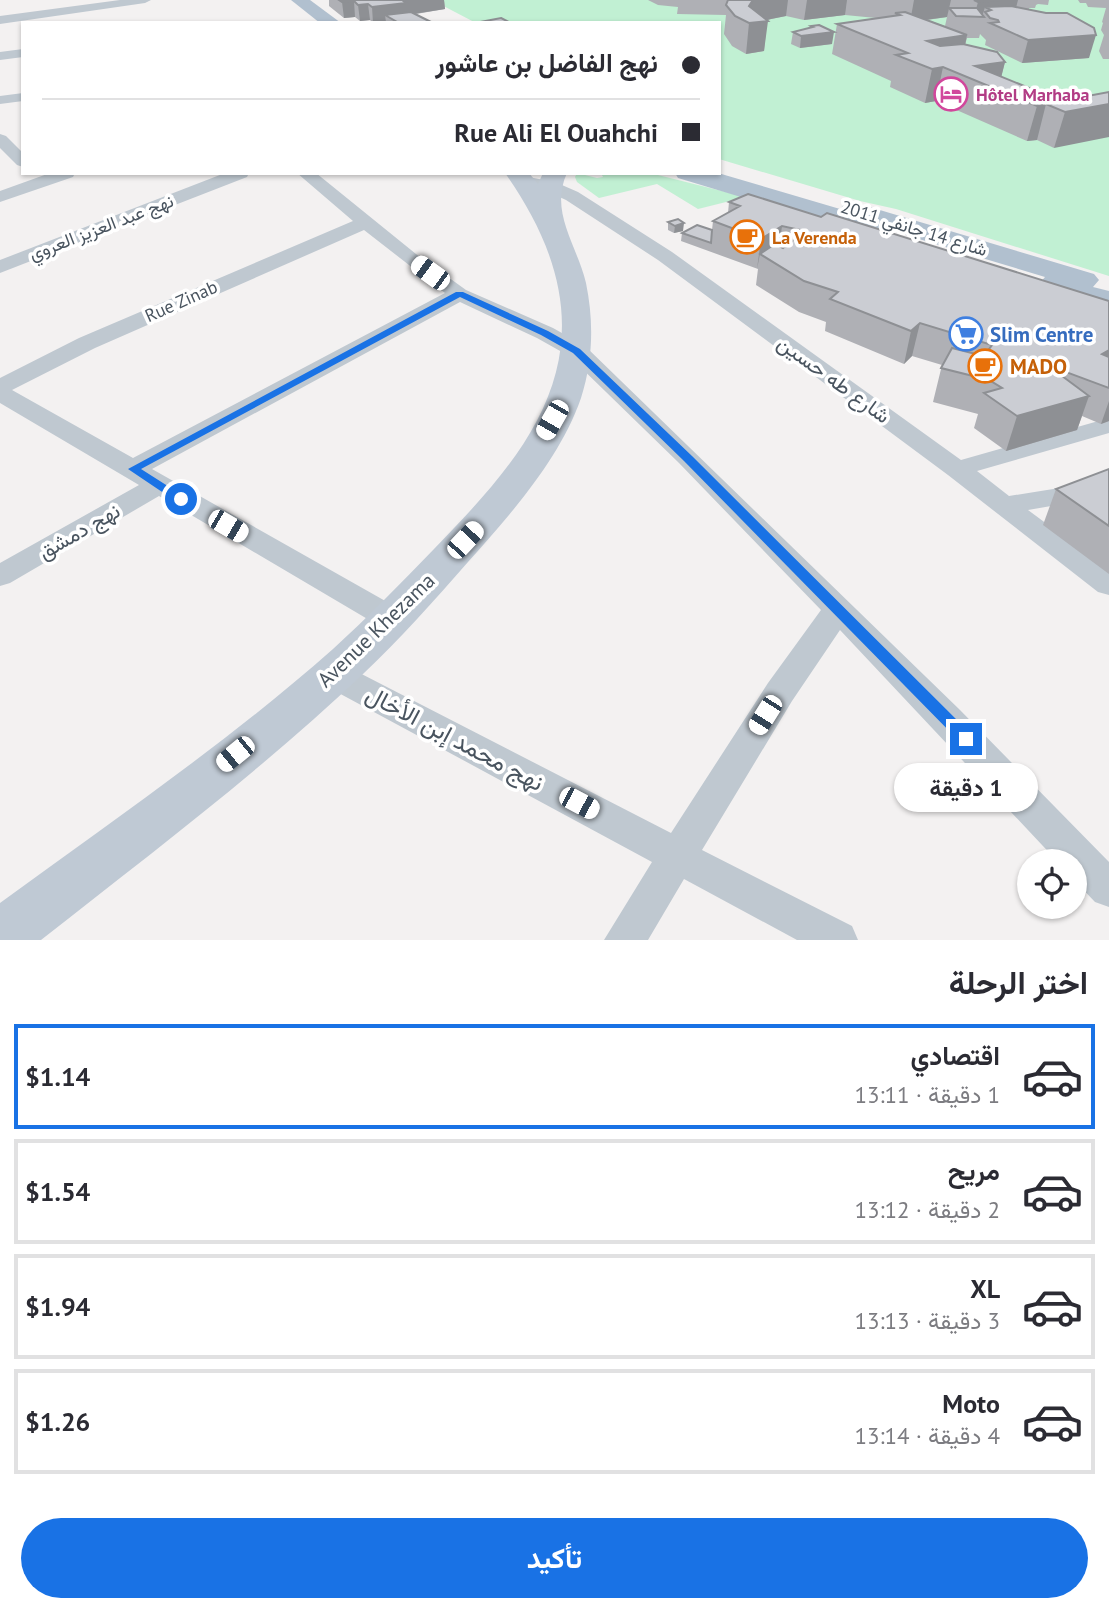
<!DOCTYPE html>
<html lang="ar">
<meta charset="utf-8">
<style>
:root{--surface:#fff;--page:#f2f2f3;--text:#2b2b33;--muted:#7c7c81;--line:#e1e1e2;--accent:#1972e5}
body{margin:0;font-family:"PT Sans",Vazirmatn,sans-serif;background:var(--page);color:var(--text);direction:rtl;height:100vh;display:flex;flex-direction:column;font-size:26px;white-space:nowrap}
*{box-sizing:border-box;margin:0}
p{font-size:23px;color:var(--muted)}
.icon{flex:none;width:38px;height:38px;fill:none;stroke:currentColor;stroke-width:2;stroke-linecap:round;stroke-linejoin:round}
.map{position:relative;height:940px;overflow:hidden;direction:ltr}
.panel{display:flex;flex-direction:column;background:var(--surface);flex:1}
.panel>*{flex:none}
.guide{position:absolute;left:21px;top:21px;width:700px;height:154px;border-radius:0px;box-shadow:0 2px 5px #0004;direction:rtl;display:grid;align-content:center;height:154px;padding:0 21px;background:var(--surface)}
.controls{position:absolute;left:1017px;top:849px;display:grid;gap:14px}
.controls a{display:grid;place-items:center;width:70px;height:70px;border-radius:50%;background:var(--surface);box-shadow:0 2px 5px #0004;font-size:35px}
.end{position:absolute;width:32px;height:32px;margin:-16px;border:9px solid #1972e5;background:#fff;box-shadow:0 0 0 4px #fff}
.from{border-radius:50%}
.bubble{position:absolute;height:49px;border-radius:24px;background:var(--surface);box-shadow:0 2px 5px #0004;font-size:23px;font-weight:700;line-height:49px;text-align:center;direction:rtl}
.car{position:absolute;width:21px;height:42px;margin:-21px -10px;border-radius:9px;box-shadow:0 0 5px 2px #0007;background:linear-gradient(#fff 24%,#345 0 40%,#fff 0 76%,#345 0 86%,#fff 0)}
.guide b{display:flex;align-items:center;gap:24px;height:66px;font-size:26px}
.guide b+b{border-top:2px solid var(--line)}
.guide i{width:18px;height:18px;background:var(--text)}
ul{padding:0;list-style:none}
li{display:flex;align-items:center;gap:21px;height:105px;margin:0 14px 10px;padding:0 7px;border:4px solid var(--line);border-radius:0px}
li div{flex:1}
li b{display:block;font-size:26px}
li em{font-style:normal;font-weight:700}
li.current{border-color:var(--accent)}
li>.icon{width:63px;height:63px;stroke-width:1.5}
h2{padding:0 21px;font-size:32px;line-height:84px}
.cta{display:flex;gap:14px;margin-top:auto;padding:14px 21px}
.cta a{flex:1;height:80px;border-radius:42px;background:var(--accent);color:#fff;font-size:28px;font-weight:700;line-height:80px;text-align:center}
.map>svg:first-child{display:block}
</style>
<div class="map">
<svg width="1109" height="940" viewBox="0 0 1109 940">
<rect width="100%" height="100%" fill="#f3f1f1"/>
<!-- green -->
<g fill="#c1f0d3">
<polygon points="432,0 1109,0 1109,276 896,209 860,201 719,159 719,23 476,23"/>
<polygon points="577,173 597,178 603,177 601,173 650,173 746,197 698,209 657,184 599,198 577,182 575,177"/>
</g>
<g fill="none" stroke-linecap="round" stroke-linejoin="round">
<!-- street -->
<g fill="#bfc8d0" fill-rule="evenodd">
<polygon points="120,0 151,0 145,3 0,24 0,16"/>
<polygon points="23,49 23,57 0,60 0,52"/>
<polygon points="23,93 23,101 0,104 0,96"/>
<polygon points="0,134 6,136 23,153 23,167 17,165 0,148"/>
<polygon points="50,173 75,173 73,177 0,202 0,191"/>
<polygon points="225,173 249,173 247,177 0,273 0,260"/>
<path d="M297,173h19l100,81 50,36 87,38 32,18 375,364 149,152v45l-14,-5 -21,-22v-19h-17l-217,-231 -48,71 -90,149 150,76 6,14h-61l-113,-61 -36,61h-44l48,-78 -330,-178 -4,-9 4,-9 12,-3 12,3 325,167 97,-150 53,-73 -142,-147 -110,-107 -32,-18 -77,-36 -308,167 251,142 5,8 -5,8 -11,3 -11,-3 -222,-131 -149,87 -10,3v-23l139,-78 -139,-82v-25l79,-40 274,-117zM364,230l81,63 -312,165 -121,-68 83,-42z"/>
<polygon points="523,176 555,182 578,192 672,252 961,460 1109,418 1109,433 977,471 1009,496 1109,480 1109,496 1028,510 1109,570 1109,595 1098,592 948,475 658,260 566,200 544,190 517,185 515,181 517,177"/>
</g>
<!-- secondary -->
<path fill="#bfc9d4" fill-rule="evenodd" d="M505,173h24l9,11 5,-11h24c-18,39 10,72 19,110 8,39 7,77 -5,115 -21,61 -71,117 -113,164 -34,39 -68,77 -105,112 -101,96 -213,180 -322,266h-41v-37c112,-82 228,-161 333,-254 35,-32 68,-66 101,-100 49,-51 104,-107 122,-177 19,-73 -10,-141 -51,-199z"/>
<!-- primary -->
<g fill="#b1c0cf" fill-rule="evenodd">
<polygon points="291,0 310,0 341,23 320,23"/>
<polygon points="675,173 718,173 840,209 844,204 853,202 1094,274 1099,280 1093,287 1109,291 1109,310 1043,290 1039,284 1045,277 889,230 886,235 876,237 866,235 678,178"/>
</g>
</g>
<!-- wall -->
<g fill="#afb0b5" fill-rule="evenodd">
<polygon points="329,0 444,0 445,9 416,14 433,23 386,23 386,22 373,23 370,20 360,21 355,17 344,18 329,6"/>
<path d="M648,0h401l-1,5 -10,-1 -2,1 -1,3h-6v1l60,49 -67,5 -37,-18 1,-5 -6,-6 -1,4h-12l-2,7 40,17 -4,15 60,24 48,-9 -55,56 -17,-8 -10,1 -91,-40 -11,2 -35,-16 1,-6 -59,-27 5,-30 39,-6 -31,-3 -41,5 -18,-4 -15,3 -4,1 -3,31 -18,3 -14,-8 -8,-12 2,-19 -49,-1 1,-7 -20,-2zM947,17l-2,9 -18,-6z"/>
<polygon points="1078,0 1109,0 1109,59 1103,59 1099,51 1104,35 1101,30 1103,23 1102,22 1106,8 1088,7 1086,3 1080,3"/>
<polygon points="811,26 832,44 800,48 791,44 793,32 810,28"/>
<polygon points="729,202 821,217 1109,301 1109,421 1101,424 1082,416 1077,430 1006,451 974,428 978,414 933,402 942,365 912,356 904,364 825,331 826,322 799,312 756,285 758,269 681,241 682,233 712,230 713,221 728,213"/>
<polygon points="668,222 683,231 674,233 668,230"/>
<polygon points="1109,469 1109,574 1043,525 1056,489"/>
</g>
<!-- shaded-wall -->
<g fill="#8e9094">
<polygon points="402,0 444,0 445,9 407,15 385,15 386,22 373,23 372,7"/>
<polygon points="753,0 788,0 786,16 771,19 764,21 768,21 764,51 746,54 749,23 749,6"/>
<polygon points="807,0 847,0 845,15 804,20"/>
<polygon points="914,0 951,0 947,17 910,22"/>
<polygon points="1001,0 1018,0 1016,8 991,10 985,7 982,17 974,17 978,2"/>
<polygon points="354,1 355,17 344,18 342,2"/>
<polygon points="368,4 370,20 360,21 358,5"/>
<polygon points="834,32 832,44 800,48 801,36"/>
<polygon points="967,35 961,66 943,67 936,101 925,103 932,69 927,41"/>
<polygon points="1096,35 1089,58 1022,63 1028,40"/>
<polygon points="1005,62 998,90 975,66"/>
<polygon points="1046,104 1037,140 1027,141 1037,106"/>
<polygon points="1109,104 1109,137 1054,148 1065,112"/>
<polygon points="684,223 683,231 674,233 675,226"/>
<polygon points="782,226 778,256 760,254 757,269 761,239"/>
<polygon points="920,323 912,356 904,364 911,331"/>
<polygon points="1109,350 1109,361 1102,354"/>
<polygon points="1089,396 1077,430 1006,451 1017,416"/>
<polygon points="1109,401 1109,421 1101,424"/>
</g>
<!-- building -->
<g fill="#cbcdd3" stroke="#8e9094" stroke-width="2">
<polygon points="339,0 402,0 406,3 372,7 368,4 358,5 354,1 342,2"/>
<polygon points="728,0 753,0 749,6 768,21 749,23 735,16 726,5"/>
<polygon points="974,0 1001,0 978,2"/>
<polygon points="1011,6 1046,13 1067,13 1094,28 1096,35 1028,40 990,23 999,22 998,20 990,18 985,12 991,10 985,7"/>
<polygon points="949,8 977,8 984,17 956,16"/>
<polygon points="411,12 433,23 391,23 397,22 385,15"/>
<polygon points="905,12 967,35 927,41 940,46 963,44 997,52 1005,62 975,66 1061,101 1109,92 1109,104 1065,112 1046,104 1037,106 943,67 932,69 896,55 908,53 837,24 900,15 895,13"/>
<polygon points="501,18 511,23 475,23"/>
<polygon points="819,25 834,32 801,36 793,32 813,27 811,26"/>
<polygon points="748,194 821,217 827,213 1109,301 1109,350 1102,354 1109,357 1109,388 1042,363 1036,367 1046,375 1058,373 1089,396 1017,416 984,393 1002,388 989,380 941,368 952,348 984,356 992,345 920,323 911,331 830,299 838,292 804,281 760,254 775,244 783,248 805,231 782,226 761,239 713,221 740,206 729,202"/>
<polygon points="678,219 684,223 675,226 668,222"/>
<polygon points="697,225 712,230 711,243 682,233"/>
<polygon points="1109,469 1109,526 1056,489"/>
</g>
<!-- route -->
<polygon fill="#1972e5" points="456,292 463,292 548,331 580,349 692,456 972,735 974,739 972,743 961,743 684,461 573,353 541,335 460,297 141,469 185,497 185,502 177,502 128,469"/>
<!-- icons -->
<defs>
<symbol id="hotel-ring" viewBox="-11 -11 22 22"><circle r="9.5" fill="#fff" stroke="#d1479c" stroke-width="1.5"/><path d="M-6-4.5h1.5V1H6V5H4.5V3h-9V5H-6ZM-4 0a1.8 1.8 0 1 1 3.6 0ZM.5 0V-2.5h3Q6-2.5 6 0Z" fill="#d1479c"/></symbol>
<symbol id="cafe-ring" viewBox="-11 -11 22 22"><circle r="9.5" fill="#fff" stroke="#e8710a" stroke-width="1.5"/><path d="M-5.5-4.5H6V0H3Q3 3.5 0 3.5H-2.5Q-5.5 3.5-5.5 0ZM3-3.2v2h1.7v-2ZM-6 4.5H4V6H-6Z" fill="#e8710a"/></symbol>
<symbol id="supermarket-ring" viewBox="-11 -11 22 22"><circle r="9.5" fill="#fff" stroke="#3f7fe0" stroke-width="1.5"/><path d="M-6-5.5h2.5l.6 2H6L4.5 2H-2.5L-4.4-4H-6ZM-1.5 3.2a1.3 1.3 0 1 0 .1 0ZM3 3.2a1.3 1.3 0 1 0 .1 0Z" fill="#3f7fe0"/></symbol>
</defs>
<g fill-rule="evenodd">
<use href="#hotel-ring" x="932" y="75" width="38" height="38"/>
<use href="#cafe-ring" x="728" y="218" width="38" height="38"/>
<use href="#supermarket-ring" x="947" y="315" width="38" height="38"/>
<use href="#cafe-ring" x="966" y="347" width="38" height="38"/>
</g>
<g text-anchor="middle" dominant-baseline="central" stroke-width="7" stroke-linejoin="round" paint-order="stroke">
<!-- far-hotel labels -->
<g font-size="18" font-weight="bold" fill="#b23c85" stroke="#fff" text-anchor="start">
<text x="976" y="94">Hôtel Marhaba</text>
</g>
<!-- far-street labels -->
<g font-size="18" fill="#49545f" stroke="#fff">
<text transform="translate(101 227) rotate(-21)">نهج عبد العزيز العروي</text>
<text transform="translate(914 228) rotate(17)">شارع 14 جانفي 2011</text>
<text transform="translate(181 301) rotate(-24)">Rue Zinab</text>
</g>
<!-- far-food labels -->
<g font-size="18" font-weight="bold" fill="#c56008" stroke="#fff" text-anchor="start">
<text x="772" y="237">La Verenda</text>
</g>
<!-- shop labels -->
<g font-size="21" font-weight="bold" fill="#366cbe" stroke="#fff" text-anchor="start">
<text x="990" y="334">Slim Centre</text>
</g>
<!-- food labels -->
<g font-size="21" font-weight="bold" fill="#c56008" stroke="#fff" text-anchor="start">
<text x="1010" y="366">MADO</text>
</g>
<!-- street labels -->
<g font-size="21" fill="#49545f" stroke="#fff">
<text transform="translate(834 379) rotate(36)">شارع طه حسين</text>
<text transform="translate(79 531) rotate(-30)">نهج دمشق</text>
<text transform="translate(376 630) rotate(-44)">Avenue Khezama</text>
</g>
<!-- near-street labels -->
<g font-size="24" fill="#49545f" stroke="#fff">
<text transform="translate(455 738) rotate(28)">نهج محمد إبن الأخال</text>
</g>
</g>
</svg>
<div class="controls">
<a><svg class="icon" aria-label="locate" viewBox="0 0 24 24"><circle cx="12" cy="12" r="6"/><path d="M12 2v4M12 18v4M2 12h4M18 12h4"/></svg></a>
</div>
<i class="end from" style="left:181px;top:499px"></i>
<i class="end" style="left:966px;top:739px"></i>
<div class="bubble" style="left:894px;top:763px;width:144px">1 دقيقة</div>
<i class="car" style="left:430px;top:273px;rotate:306deg"></i>
<i class="car" style="left:552px;top:420px;rotate:210deg"></i>
<i class="car" style="left:228px;top:526px;rotate:120deg"></i>
<i class="car" style="left:465px;top:540px;rotate:43deg"></i>
<i class="car" style="left:765px;top:715px;rotate:212deg"></i>
<i class="car" style="left:235px;top:754px;rotate:231deg"></i>
<i class="car" style="left:579px;top:803px;rotate:118deg"></i>
<div class="guide">
<b><i class="from"></i>نهج الفاضل بن عاشور</b>
<b><i></i>Rue Ali El Ouahchi</b>
</div>
</div>
<section class="panel">
<h2>اختر الرحلة</h2>
<ul>
<li class="current"><svg class="icon" aria-label="car" viewBox="0 0 24 24"><path d="M5 17H2v-5l4-1 3-4h7l3 4 3 1v5h-3M9 17h6M6 11h13"/><circle cx="7" cy="17" r="2"/><circle cx="17" cy="17" r="2"/></svg><div><b>اقتصادي</b><p>1 دقيقة · 13:11</p></div><em>$1.14</em></li>
<li><svg class="icon" aria-label="car" viewBox="0 0 24 24"><path d="M5 17H2v-5l4-1 3-4h7l3 4 3 1v5h-3M9 17h6M6 11h13"/><circle cx="7" cy="17" r="2"/><circle cx="17" cy="17" r="2"/></svg><div><b>مريح</b><p>2 دقيقة · 13:12</p></div><em>$1.54</em></li>
<li><svg class="icon" aria-label="car" viewBox="0 0 24 24"><path d="M5 17H2v-5l4-1 3-4h7l3 4 3 1v5h-3M9 17h6M6 11h13"/><circle cx="7" cy="17" r="2"/><circle cx="17" cy="17" r="2"/></svg><div><b>XL</b><p>3 دقيقة · 13:13</p></div><em>$1.94</em></li>
<li><svg class="icon" aria-label="car" viewBox="0 0 24 24"><path d="M5 17H2v-5l4-1 3-4h7l3 4 3 1v5h-3M9 17h6M6 11h13"/><circle cx="7" cy="17" r="2"/><circle cx="17" cy="17" r="2"/></svg><div><b>Moto</b><p>4 دقيقة · 13:14</p></div><em>$1.26</em></li>
</ul>
<div class="cta"><a>تأكيد</a></div>
</section>
